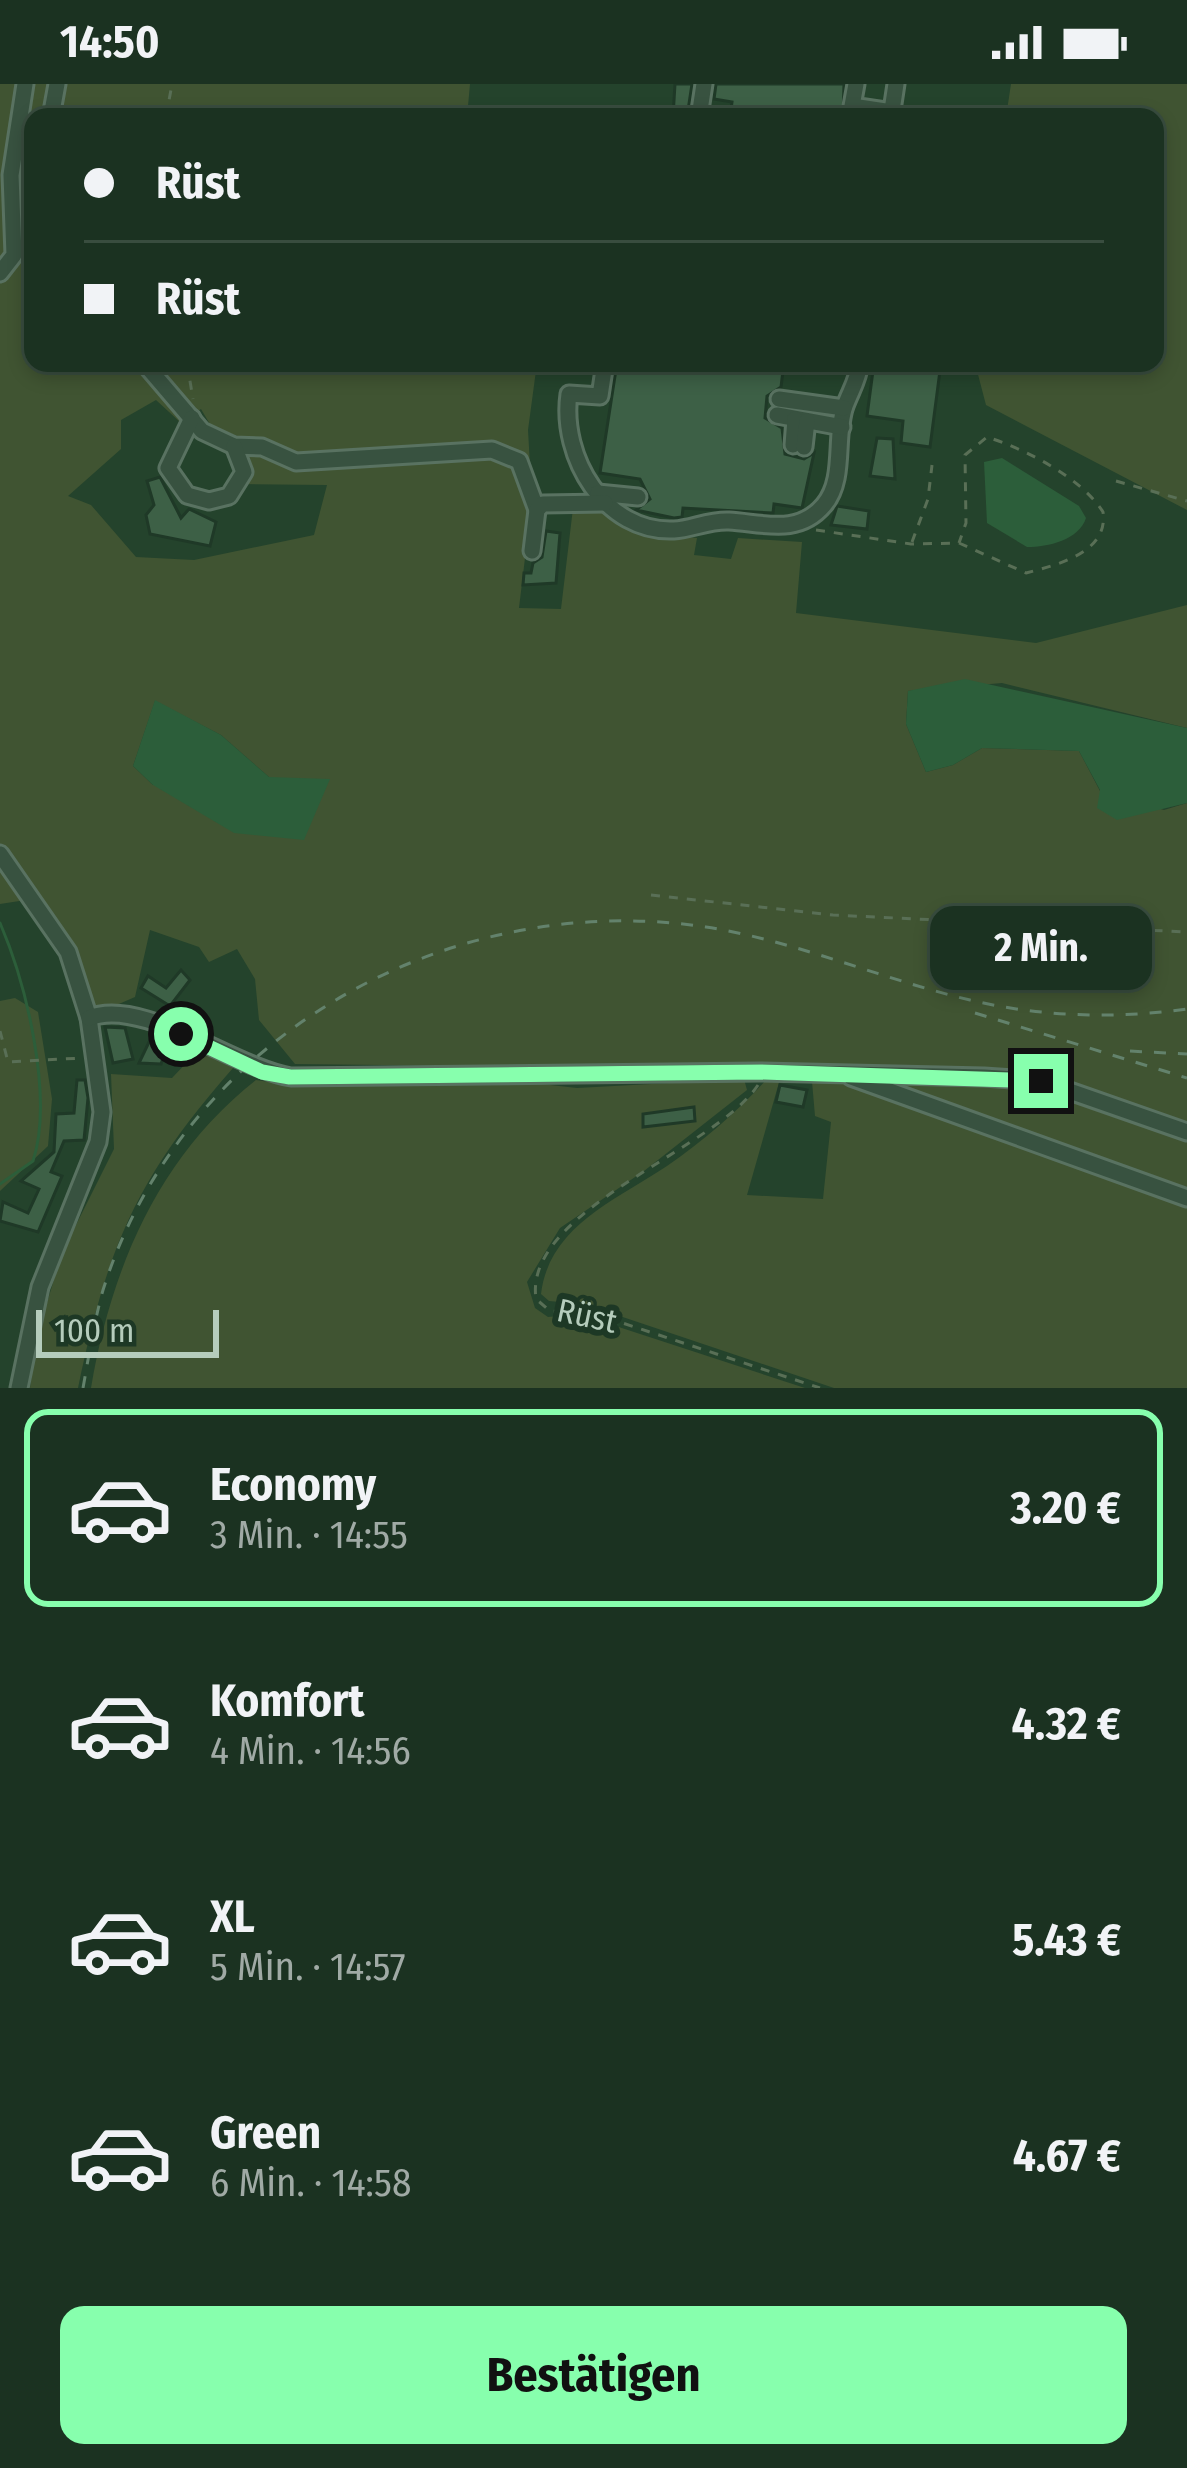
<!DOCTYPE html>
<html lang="de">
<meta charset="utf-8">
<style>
:root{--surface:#1b3221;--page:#283e2e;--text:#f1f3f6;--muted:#a0aaa5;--line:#394d3f;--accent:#87ffad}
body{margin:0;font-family:"Fira Sans Condensed",sans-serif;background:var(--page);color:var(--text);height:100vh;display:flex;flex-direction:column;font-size:45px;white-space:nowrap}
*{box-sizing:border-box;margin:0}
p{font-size:39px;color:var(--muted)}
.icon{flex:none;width:66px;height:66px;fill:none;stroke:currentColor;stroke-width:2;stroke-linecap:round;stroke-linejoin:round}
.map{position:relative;height:1304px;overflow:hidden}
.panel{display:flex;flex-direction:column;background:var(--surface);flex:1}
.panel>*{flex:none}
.banner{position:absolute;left:24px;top:24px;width:1140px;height:264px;border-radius:24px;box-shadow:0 6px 18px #0003,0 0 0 3px var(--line);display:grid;align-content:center;height:264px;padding:0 60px;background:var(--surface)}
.scale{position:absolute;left:36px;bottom:30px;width:183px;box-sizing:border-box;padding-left:12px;border:6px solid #b5ccbc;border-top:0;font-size:33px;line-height:42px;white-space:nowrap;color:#b5ccbc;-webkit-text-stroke:9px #1d3825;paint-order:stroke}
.end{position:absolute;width:54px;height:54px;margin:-27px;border:15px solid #87ffad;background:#111;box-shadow:0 0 0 6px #111}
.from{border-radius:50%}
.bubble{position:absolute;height:84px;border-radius:24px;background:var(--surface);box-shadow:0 6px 18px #0003,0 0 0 3px var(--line);font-size:39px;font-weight:700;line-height:84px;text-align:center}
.banner b{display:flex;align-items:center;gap:42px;height:114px;font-size:45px}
.banner b+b{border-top:3px solid var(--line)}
.banner i{width:30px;height:30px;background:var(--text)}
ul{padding:21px 0 0;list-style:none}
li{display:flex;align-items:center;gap:36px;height:198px;margin:0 24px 18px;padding:0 36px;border:6px solid transparent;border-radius:24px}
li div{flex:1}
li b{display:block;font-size:45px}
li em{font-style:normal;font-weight:700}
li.active{border-color:var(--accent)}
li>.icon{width:108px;height:108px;stroke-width:1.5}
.button{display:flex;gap:24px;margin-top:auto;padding:24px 60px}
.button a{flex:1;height:138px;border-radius:24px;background:var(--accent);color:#111;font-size:48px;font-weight:700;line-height:138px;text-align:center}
.status{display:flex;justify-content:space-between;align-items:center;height:84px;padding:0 60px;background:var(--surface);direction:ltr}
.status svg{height:33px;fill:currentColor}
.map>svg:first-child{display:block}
</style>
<div class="status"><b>14:50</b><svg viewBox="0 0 49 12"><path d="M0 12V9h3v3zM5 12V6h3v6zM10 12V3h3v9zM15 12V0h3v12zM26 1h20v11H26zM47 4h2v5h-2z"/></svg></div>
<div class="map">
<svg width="1187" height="1304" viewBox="0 0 1187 1304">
<rect width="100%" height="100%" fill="#24432c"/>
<!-- green -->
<g fill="#405432" fill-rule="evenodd">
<path d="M0,0h470l-3,33h-434v246h504l-9,67 4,70 -13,108 42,1 12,-101 32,4 22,17 70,9 -3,17 37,4 7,-21 64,4 -6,71 240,30 151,-38v123l-185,-45 -94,8 -2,33 20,48 27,-7 29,-17 97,3 21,40 64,19 23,-7v585h-353l-250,-84 -35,-3 -8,-7c8,-68 75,-94 126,-128 36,-25 70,-54 99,-86l14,-1 -33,116 76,4 8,-77 -16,-6 -4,-46 -516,-6 -36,-44 -4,-41 -18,-30 -28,13 -10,-15 -49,-17 -15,67 -37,16 -26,-59 -46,-54 -26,4zM156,316l25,23 20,-14 10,17 39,15 -8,43 85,1 -13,50 -120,25 -58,-3 -45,-52 -23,-9 53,-47v-29zM155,617l66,34 48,42 -116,8 -20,-19z"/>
<polygon points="1011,0 1187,0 1187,426 986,321 975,279 1155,279 1155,33 1006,33"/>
<polygon points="15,914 38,928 52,1015 48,1062 0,1107 0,917"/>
<path d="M209,972l24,12c-96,109 -126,179 -155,320h-48l7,-52 25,-83 52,-104 -3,-75 61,4 19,-20z"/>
<path d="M462,991l115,13 167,-9 3,11 -103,81 -84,57 -33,54 8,26 13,9 31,-3 226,74h-714c20,-119 67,-231 165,-308l33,5z"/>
</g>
<!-- water -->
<g fill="#2c5e3a">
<path d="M1002,374l77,48 7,12c-7,22 -38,29 -59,29l-40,-24 -3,-61z"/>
<polygon points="965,595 1187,644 1187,719 1117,736 1097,724 1100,706 1079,667 982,664 953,681 926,688 906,640 908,607"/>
<polygon points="155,616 221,651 269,693 330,695 304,756 234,749 153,701 133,682"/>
</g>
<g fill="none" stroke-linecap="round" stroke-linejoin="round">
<!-- stream -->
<path stroke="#2c5e3a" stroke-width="3" d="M0,839c26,60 54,174 33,238l-33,23"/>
</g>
<!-- building -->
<g fill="#3d6046" stroke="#1f3927" stroke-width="3">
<polygon points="675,0 692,0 687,33 673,33"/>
<polygon points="716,0 844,0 843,33 730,33 732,18 714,15"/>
<polygon points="617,279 784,279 781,303 767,312 765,334 782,344 785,370 804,375 814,369 802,424 774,420 773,429 683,424 682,433 674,434 636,426 650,415 640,395 600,389"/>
<polygon points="874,279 941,279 930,363 901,359 903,337 867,332"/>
<polygon points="877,354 893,355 895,395 870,392"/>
<polygon points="160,393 181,434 189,425 216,438 210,462 150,450 146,431 154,421 147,397"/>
<polygon points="837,422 869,427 867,445 831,441"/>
<polygon points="546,447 560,449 556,499 523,501 524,489 531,489 533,479 542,473"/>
<polygon points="181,886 190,896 170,922 141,904 148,892 166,904"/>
<polygon points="105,943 125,944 133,975 113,979"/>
<polygon points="150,956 159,956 184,964 176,973 165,969 161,980 139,979"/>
<polygon points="77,996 85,996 88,1014 84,1056 64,1057 51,1088 62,1092 38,1148 0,1137 3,1118 28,1129 39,1105 21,1097 54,1068 56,1030 74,1029"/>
<polygon points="780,1001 807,1006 803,1023 776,1018"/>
<polygon points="694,1023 695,1037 643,1043 643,1030"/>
</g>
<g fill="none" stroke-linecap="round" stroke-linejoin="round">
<defs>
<g id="minor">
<polyline points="856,0 852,22 892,28"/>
<polyline points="51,33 57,0"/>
<polyline points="699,33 704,0"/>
<polyline points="891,33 896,0"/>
<polyline points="0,189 14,171 11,91 25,0"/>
<polyline points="144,279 202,347 234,362 262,363 296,378 492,366 519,377 537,426"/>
<path d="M605,279l-5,33 -31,-2c-9,63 36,139 105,136 18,-1 35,-10 55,-9 34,2 69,15 95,-16 22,-26 10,-68 21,-99 6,-16 13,-26 15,-43"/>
<polyline points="779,315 844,324"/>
<polyline points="777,331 842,343"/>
<polyline points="192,334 168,384 187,411 209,417 229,412 244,388 234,362"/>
<polyline points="793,361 795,335"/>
<polyline points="804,363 807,337"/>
<polyline points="598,409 638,413"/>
<polyline points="532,467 537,426 543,420 605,419"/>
<polyline points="0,770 68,868 89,934 102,1028 98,1058 40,1203 19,1304"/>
<path d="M89,934c53,-22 145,50 202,59l469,-5 224,5 57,4 146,51"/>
<polyline points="851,993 1187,1114"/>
</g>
</defs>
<!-- minor casing -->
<use href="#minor" stroke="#597261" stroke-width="21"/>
<!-- path -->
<g stroke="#596f56" stroke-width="3" stroke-dasharray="9 9" stroke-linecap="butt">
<polyline points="166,33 172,0"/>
<polyline points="187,279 193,315"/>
<polyline points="1116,397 1187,417"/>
<path d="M816,446l95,14 48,-1 67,30c30,-8 83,-20 77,-61 -21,-34 -78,-63 -116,-75l-22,18 1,68 -7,20"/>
<polyline points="912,458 928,415 932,381"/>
<polyline points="651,811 833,831 1187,848"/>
<polyline points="0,947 8,978 82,974"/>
<path d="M758,1001c-44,66 -235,125 -222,214l14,12 42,2 228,75"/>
</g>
<!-- minor -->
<use href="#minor" stroke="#385240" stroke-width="15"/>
<!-- rail -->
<g stroke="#63826c" stroke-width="3" stroke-dasharray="12 12" stroke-linecap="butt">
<polyline points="975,929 1187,994"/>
<polyline points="1130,967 1187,970"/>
<path d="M83,1304c6,-33 11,-66 20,-98 80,-254 346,-402 603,-363 90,14 175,52 264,73 71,17 145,19 217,9"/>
</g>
</g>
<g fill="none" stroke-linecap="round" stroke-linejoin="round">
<!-- route -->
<polyline stroke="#87ffad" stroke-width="15" points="181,950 262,988 290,993 760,988 1041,997"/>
</g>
<g text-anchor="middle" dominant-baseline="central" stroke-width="12" stroke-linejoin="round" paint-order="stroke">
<!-- street labels -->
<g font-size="33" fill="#b5ccbc" stroke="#1d3825">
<text transform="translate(587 1232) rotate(12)">Rüst</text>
</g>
</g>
</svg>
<div class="scale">100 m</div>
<i class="end from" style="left:181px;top:950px"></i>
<i class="end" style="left:1041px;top:997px"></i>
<div class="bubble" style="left:930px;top:822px;width:222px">2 Min.</div>
<div class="banner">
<b><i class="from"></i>Rüst</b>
<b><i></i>Rüst</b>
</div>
</div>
<section class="panel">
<ul>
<li class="active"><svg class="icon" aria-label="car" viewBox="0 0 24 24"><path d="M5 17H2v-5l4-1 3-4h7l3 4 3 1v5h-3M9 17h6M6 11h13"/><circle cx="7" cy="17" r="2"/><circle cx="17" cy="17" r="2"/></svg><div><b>Economy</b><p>3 Min. · 14:55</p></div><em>3.20 €</em></li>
<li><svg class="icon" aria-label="car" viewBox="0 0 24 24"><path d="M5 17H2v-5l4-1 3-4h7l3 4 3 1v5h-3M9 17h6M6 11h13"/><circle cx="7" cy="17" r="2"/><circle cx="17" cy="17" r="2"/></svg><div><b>Komfort</b><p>4 Min. · 14:56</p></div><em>4.32 €</em></li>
<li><svg class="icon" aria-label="car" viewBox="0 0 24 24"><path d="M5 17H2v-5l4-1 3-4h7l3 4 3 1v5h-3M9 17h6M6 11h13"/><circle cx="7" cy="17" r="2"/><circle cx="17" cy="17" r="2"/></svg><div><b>XL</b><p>5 Min. · 14:57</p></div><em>5.43 €</em></li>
<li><svg class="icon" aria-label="car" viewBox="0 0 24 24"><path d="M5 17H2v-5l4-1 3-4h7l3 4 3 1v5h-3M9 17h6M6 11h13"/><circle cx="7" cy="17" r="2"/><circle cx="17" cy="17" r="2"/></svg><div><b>Green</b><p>6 Min. · 14:58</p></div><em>4.67 €</em></li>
</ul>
<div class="button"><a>Bestätigen</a></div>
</section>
